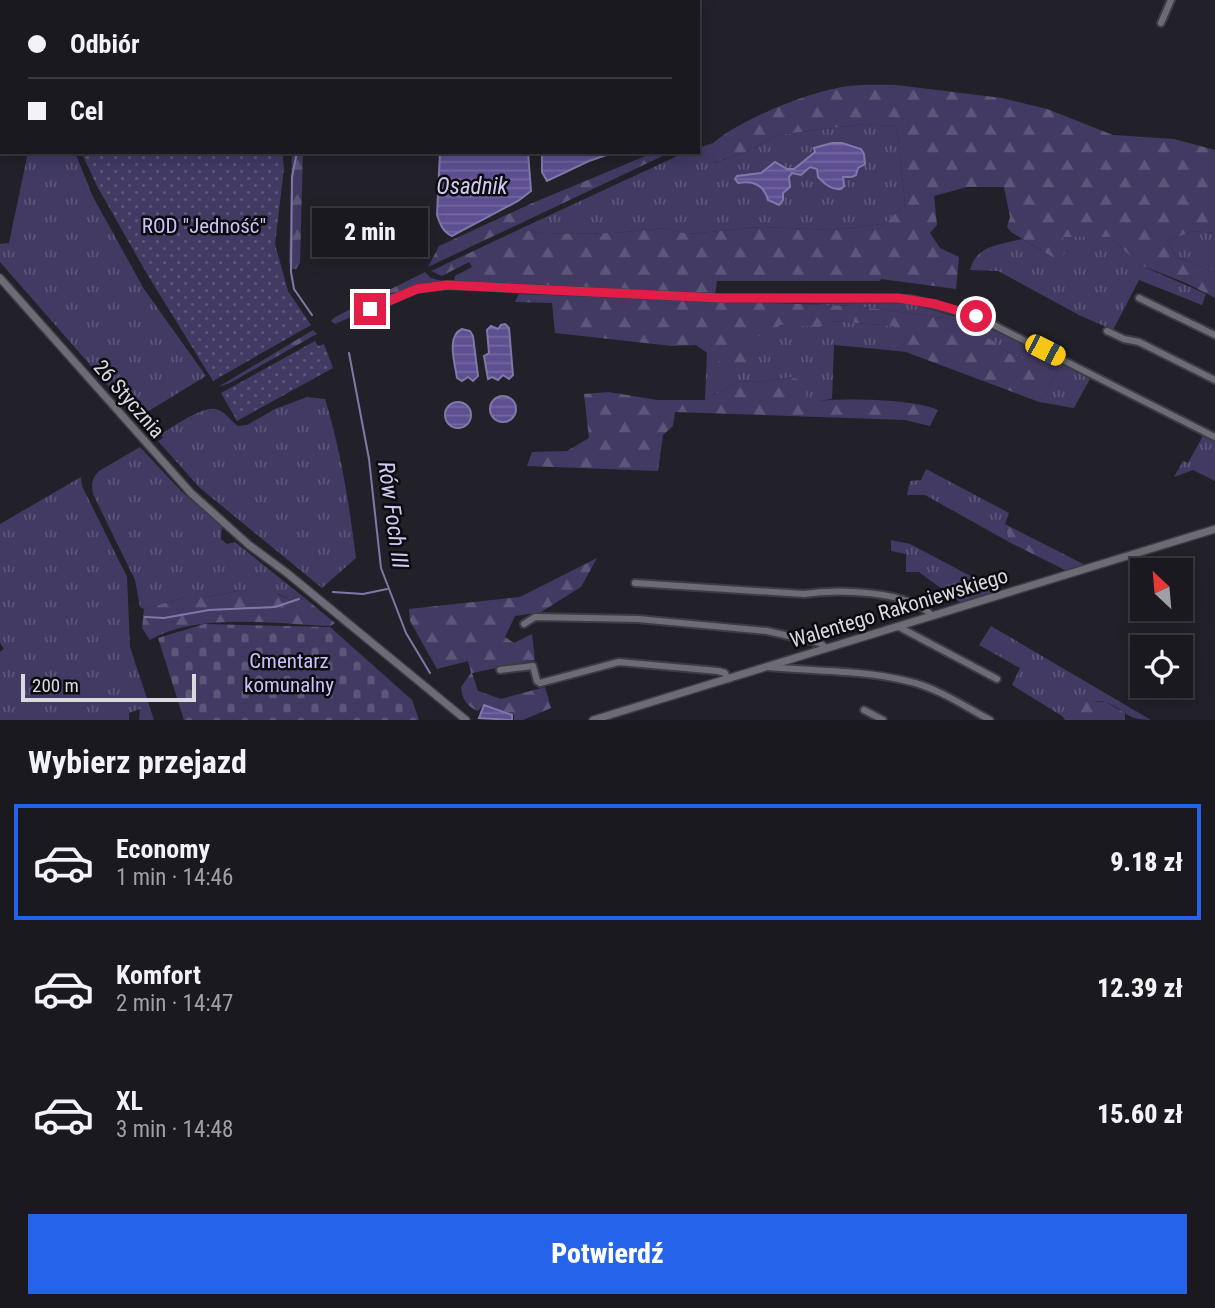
<!DOCTYPE html>
<html lang="pl">
<meta charset="utf-8">
<style>
:root{--surface:#1a1920;--page:#27262d;--text:#f1f3f6;--muted:#9fa0a5;--line:#38383e;--accent:#2563eb}
body{margin:0;font-family:"Roboto Condensed",sans-serif;background:var(--page);color:var(--text);height:100vh;display:flex;flex-direction:column;font-size:26px;white-space:nowrap}
*{box-sizing:border-box;margin:0}
p{font-size:23px;color:var(--muted)}
.icon{flex:none;width:38px;height:38px;fill:none;stroke:currentColor;stroke-width:2;stroke-linecap:round;stroke-linejoin:round}
.map{position:relative;height:720px;overflow:hidden}
.panel{display:flex;flex-direction:column;background:var(--surface);flex:1}
.panel>*{flex:none}
.top-card{position:absolute;left:0px;top:0px;width:700px;height:154px;box-shadow:0 4px 18px #0003,0 0 0 2px var(--line);display:grid;align-content:center;height:154px;padding:0 28px;background:var(--surface)}
.needle{width:46px;rotate:334deg}
.fabs{position:absolute;left:1130px;top:558px;display:grid;gap:14px}
.fabs a{display:grid;place-items:center;width:63px;height:63px;border-radius:0px;background:var(--surface);box-shadow:0 4px 18px #0003,0 0 0 2px var(--line);font-size:35px}
.scale{position:absolute;left:21px;bottom:18px;width:175px;box-sizing:border-box;padding-left:7px;border:4px solid #d9d9df;border-top:0;font-size:19px;line-height:24px;white-space:nowrap;color:#d9d9df;-webkit-text-stroke:5px #0c0b0f;paint-order:stroke}
.end{position:absolute;width:32px;height:32px;margin:-16px;border:9px solid #e11d48;background:#fff;box-shadow:0 0 0 4px #fff}
.from{border-radius:50%}
.bubble{position:absolute;height:49px;border-radius:0px;background:var(--surface);box-shadow:0 4px 18px #0003,0 0 0 2px var(--line);font-size:23px;font-weight:800;line-height:49px;text-align:center}
.car{position:absolute;width:21px;height:42px;margin:-21px -10px;border-radius:9px;box-shadow:0 0 5px 2px #0007;background:linear-gradient(#f5c518 24%,#345 0 40%,#f5c518 0 76%,#345 0 86%,#f5c518 0)}
.top-card b{display:flex;align-items:center;gap:24px;height:66px;font-size:26px}
.top-card b+b{border-top:2px solid var(--line)}
.top-card i{width:18px;height:18px;background:var(--text)}
ul{padding:0;list-style:none}
li{display:flex;align-items:center;gap:21px;height:116px;margin:0 14px 10px;padding:0 14px;border:4px solid transparent;border-radius:0px}
li div{flex:1}
li b{display:block;font-size:26px}
li em{font-style:normal;font-weight:800}
li.active{border-color:var(--accent)}
li>.icon{width:63px;height:63px;stroke-width:1.5}
h2{padding:0 28px;font-size:32px;line-height:84px}
.cta{display:flex;gap:14px;margin-top:auto;padding:14px 28px}
.cta a{flex:1;height:80px;border-radius:0px;background:var(--accent);color:#fff;font-size:28px;font-weight:800;line-height:80px;text-align:center}
.map>svg:first-child{display:block}
</style>
<div class="map">
<svg width="1215" height="720" viewBox="0 0 1215 720">
<defs>
<pattern id="grass-tufts" width="24" height="20" patternUnits="userSpaceOnUse" patternTransform="scale(1.75)"><rect width="24" height="20" fill="#423a63"/><path d="M3 7l-1-3M5 7V3M7 7l1-3M15 17l-1-3M17 17v-4M19 17l1-3" fill="none" stroke="#5d5679"/></pattern>
<pattern id="forest-firs" width="22" height="20" patternUnits="userSpaceOnUse" patternTransform="scale(1.75)"><rect width="22" height="20" fill="#423a63"/><path d="M5 1l3.5 6h-7zM16 11l3.5 6h-7z" fill="#5d5679"/></pattern>
<pattern id="cemetery-stones" width="16" height="16" patternUnits="userSpaceOnUse" patternTransform="scale(1.75)"><rect width="16" height="16" fill="#423a63"/><path d="M2 7V4a2 2 0 0 1 4 0v3zM10 15v-3a2 2 0 0 1 4 0v3z" fill="#5d5679"/></pattern>
<pattern id="garden-dots" width="8" height="8" patternUnits="userSpaceOnUse" patternTransform="scale(1.75)"><rect width="8" height="8" fill="#423a63"/><path d="M2 2h.1M6 6h.1" fill="none" stroke="#5d5679" stroke-width="1.8" stroke-linecap="round"/></pattern>
<pattern id="water-rules" width="6" height="5" patternUnits="userSpaceOnUse" patternTransform="scale(1.75)"><rect width="6" height="5" fill="#5d4f91"/><path d="M0 2.5h6" fill="none" stroke="#7468a0"/></pattern>
</defs>
<rect width="100%" height="100%" fill="#22212a"/>
<!-- grass -->
<g fill="url(#grass-tufts)">
<polygon points="863,124 897,126 905,205 884,224 832,230 761,227 688,234 665,228 615,233 543,234 520,229 686,152 698,152 698,148 713,143 714,163 746,152 778,135"/>
<polygon points="28,152 75,152 92,195 144,289 206,376 142,415 134,415 0,262 0,244 9,243"/>
<polygon points="1193,231 1215,233 1215,272 1177,257 1167,241"/>
<path d="M1063,237h47l30,28 66,29 -4,11 -63,-25 -26,50 -34,-15 -81,-44 -28,-1c6,-25 30,-25 52,-31l41,24z"/>
<polygon points="908,303 978,323 1091,377 1074,408 1039,402 1058,371 1010,354 966,321 856,306 801,304"/>
<path d="M833,321l62,5 -7,24 -54,-5 -2,54 -27,4 -14,-26 -28,5 -23,-1 -35,19 2,-49 16,13c17,-14 38,-36 61,-39 19,-3 31,4 49,-4z"/>
<path d="M307,397l18,2c16,52 24,104 31,159l-34,30 -122,-100 -42,-47 5,-3 -2,-4c12,-7 40,-27 54,-25 9,1 16,12 23,17l9,-1 28,-16z"/>
<polygon points="1204,434 1215,440 1215,481 1193,470 1174,477 1183,461 1188,463"/>
<path d="M140,447l41,44 41,35 -1,13 6,5 8,-2 71,57 -13,2 -14,-7 -36,-4 -36,7h-21l-42,12 -4,-2 -5,-27 -42,-86c-2,-10 -1,-16 6,-23z"/>
<polygon points="926,469 1009,513 1005,524 1009,542 925,495 907,495 910,481 921,480"/>
<polygon points="81,477 82,486 127,577 130,647 154,720 139,720 140,709 129,713 129,720 0,720 0,652 4,649 0,643 0,524"/>
<polygon points="891,540 910,544 999,591 961,603 919,572 906,572 906,554 891,551"/>
<path d="M991,626l160,94c-27,0 -25,-11 -46,-18 -10,-3 -28,2 -39,3l-4,11 -50,-31 8,-17 -41,-23z"/>
</g>
<!-- forest -->
<g fill="url(#forest-firs)">
<path d="M896,85l106,13 45,11 66,26 61,4 41,11v83l-22,-2 -26,10 10,16 38,15v26l-29,-15 -46,-18 -30,-28h-47l1,27 -53,-32 -4,-5 3,-10 -6,-30h-37l-33,9 3,29 -7,8 10,15 19,9 -3,32 -75,-10 -1,2h-163l-2,14 -261,-13 1,-6 17,-9 -3,-5 -27,14 -11,-5 89,-42 23,5 72,-1 50,-5 23,6 73,-7 71,3 52,-6 21,-19 -8,-79 -34,-2 -85,11 -32,17 -33,11v-20c27,-23 93,-50 129,-56 17,-3 36,-2 54,-2z"/>
<polygon points="292,152 303,152 300,263 296,269 292,269 289,262"/>
<polygon points="655,152 671,152 428,267 439,246 530,204"/>
<polygon points="366,224 371,228 369,240 356,250 344,252 342,230"/>
<polygon points="425,272 431,278 442,281 413,289 335,324 331,321 335,317"/>
<polygon points="519,294 856,306 966,321 1010,354 1058,371 1039,402 906,352 888,350 894,326 833,321 819,327 781,325 755,338 747,363 723,364 696,345 672,346 555,333 552,303 515,302"/>
<polygon points="313,330 317,334 313,336 230,383 218,387"/>
<path d="M791,377l16,6 -1,19c32,-4 103,-4 132,8l-8,16 -25,-6 -230,-8 -2,14 -10,9 -5,36 -131,-5 5,-14 35,-1 22,-13 -5,-44 25,-2 48,8h48l35,-19 23,1z"/>
<polygon points="1005,524 1085,565 1067,571 1009,542"/>
<path d="M597,558l-16,29 -40,25 -26,4 -10,21 9,6 18,-9 3,26 -63,13 6,18 23,8 44,-12 6,21 -28,12h-9v-5l-30,-11 -6,7c-11,-4 -16,-12 -17,-24l10,-14 -3,-12 -31,8 -27,-48 -1,-12 111,-12z"/>
<path d="M243,590l30,2 20,9 13,-2 29,24 -4,3c-54,-2 -133,-14 -181,14l-8,-12 2,-19 42,-12h21z"/>
<polygon points="1075,700 1106,702 1125,713 1125,720 1065,720 1062,716 1066,705"/>
</g>
<!-- cemetery -->
<polygon fill="url(#cemetery-stones)" points="204,624 330,627 412,700 419,720 184,720 158,638"/>
<!-- garden -->
<g fill="url(#garden-dots)">
<polygon points="110,0 311,0 110,2"/>
<polygon points="81,152 282,152 284,168 275,244 288,291 311,325 213,381 147,274 97,186"/>
<polygon points="315,341 318,346 324,344 333,368 237,421 221,393"/>
</g>
<!-- water -->
<g fill="url(#water-rules)" stroke="#8278a8" stroke-width="2">
<path d="M832,143h10l19,6 3,5 1,10 -7,4 -2,7 -4,2h-9l1,9 -3,3c-9,2 -17,-6 -23,-12l-1,-8 -7,-2 -9,8 -9,-2 -3,4 1,10 -7,6v7l-4,5 -11,-5c-4,-15 -14,-20 -30,-17l-3,-4 2,-3 24,-3 14,-11 12,7h7l21,-17 -1,-4z"/>
<path d="M440,152h88l3,39 -13,10 -66,35c-9,-4 -12,-12 -15,-21z"/>
<polygon points="542,152 615,152 589,161 547,181 542,172"/>
<polygon points="505,324 509,328 513,375 509,379 503,375 498,380 492,377 488,379 484,356 489,353 487,330 491,326 498,329 501,325"/>
<path d="M462,329l8,2 3,5 5,40 -5,5 -5,-4 -6,4 -5,-3c-2,-15 -11,-42 5,-49z"/>
<circle cx="503" cy="409" r="13"/>
<circle cx="458" cy="415" r="13"/>
<polygon points="484,705 512,715 512,720 479,718"/>
</g>
<g fill="none" stroke-linecap="round" stroke-linejoin="round">
<!-- stream -->
<g stroke="#8278a8" stroke-width="2">
<polyline points="330,2 331,0"/>
<polyline points="297,152 292,177 291,272 294,289 312,315"/>
<polyline points="349,353 369,459 381,568 406,633 430,673"/>
<polyline points="333,592 363,594 387,589"/>
<polyline points="145,617 164,618 209,610 275,607 299,599"/>
</g>
<defs>
<g id="minor">
<polyline points="108,2 108,0"/>
<polyline points="1161,23 1171,0"/>
<polyline points="1139,298 1215,335"/>
<polyline points="370,309 417,289 447,285 718,298 911,299 976,316 1215,437"/>
<polyline points="1107,331 1124,339 1139,342 1215,380"/>
<path d="M635,583l169,11c31,-5 106,-4 128,22"/>
<polyline points="524,624 535,617 638,619 767,631 820,643 826,648"/>
<polyline points="899,627 997,679"/>
<path d="M767,667c46,4 95,3 140,14 29,6 57,25 83,39"/>
<polyline points="500,670 533,666 537,681 540,683 619,662 718,671 725,673 728,679"/>
<polyline points="864,710 883,720"/>
</g>
<g id="tertiary">
<polyline points="0,278 191,493 249,545 287,573 466,720"/>
<polyline points="593,720 1215,529"/>
</g>
</defs>
<!-- minor casing -->
<use href="#minor" stroke="#3d3c44" stroke-width="10"/>
<!-- tertiary casing -->
<use href="#tertiary" stroke="#3d3c44" stroke-width="10"/>
<!-- minor -->
<use href="#minor" stroke="#6d6b76" stroke-width="6"/>
<!-- tertiary -->
<use href="#tertiary" stroke="#6d6b76" stroke-width="7"/>
</g>
<g fill="none" stroke-linecap="round" stroke-linejoin="round">
<!-- route -->
<polyline stroke="#e11d48" stroke-width="9" points="370,309 417,289 447,285 719,298 898,298 936,304 976,316"/>
</g>
<g text-anchor="middle" dominant-baseline="central" stroke-width="5" stroke-linejoin="round" paint-order="stroke">
<!-- park labels -->
<g font-size="21" fill="#cac1fb" stroke="#0c0b0f">
<text x="204" y="226">ROD "Jedność"</text>
<text x="289" y="661">Cmentarz<tspan x="289" dy="24">komunalny</tspan></text>
</g>
<!-- street labels -->
<g font-size="21" fill="#d9d9df" stroke="#0c0b0f">
<text transform="translate(129 399) rotate(49)">26 Stycznia</text>
<text transform="translate(899 608) rotate(-17)">Walentego Rakoniewskiego</text>
</g>
<!-- water labels -->
<g font-size="23" font-style="italic" fill="#d0caf2" stroke="#0c0b0f">
<text x="472" y="186">Osadnik</text>
<text transform="translate(393 515) rotate(82)">Rów Foch III</text>
</g>
</g>
</svg>
<div class="fabs">
<a><svg class="needle" viewBox="-14 -14 28 28"><path d="M0-13l5 13h-10z" fill="#e53935"/><path d="M0 13l5-13h-10z" fill="#9fa0a5"/></svg></a>
<a><svg class="icon" aria-label="locate" viewBox="0 0 24 24"><circle cx="12" cy="12" r="6"/><path d="M12 2v4M12 18v4M2 12h4M18 12h4"/></svg></a>
</div>
<div class="scale">200 m</div>
<i class="end from" style="left:976px;top:316px"></i>
<i class="end" style="left:370px;top:309px"></i>
<div class="bubble" style="left:312px;top:208px;width:116px">2 min</div>
<i class="car" style="left:1045px;top:350px;rotate:117deg"></i>
<div class="top-card">
<b><i class="from"></i>Odbiór</b>
<b><i></i>Cel</b>
</div>
</div>
<section class="panel">
<h2>Wybierz przejazd</h2>
<ul>
<li class="active"><svg class="icon" aria-label="car" viewBox="0 0 24 24"><path d="M5 17H2v-5l4-1 3-4h7l3 4 3 1v5h-3M9 17h6M6 11h13"/><circle cx="7" cy="17" r="2"/><circle cx="17" cy="17" r="2"/></svg><div><b>Economy</b><p>1 min · 14:46</p></div><em>9.18 zł</em></li>
<li><svg class="icon" aria-label="car" viewBox="0 0 24 24"><path d="M5 17H2v-5l4-1 3-4h7l3 4 3 1v5h-3M9 17h6M6 11h13"/><circle cx="7" cy="17" r="2"/><circle cx="17" cy="17" r="2"/></svg><div><b>Komfort</b><p>2 min · 14:47</p></div><em>12.39 zł</em></li>
<li><svg class="icon" aria-label="car" viewBox="0 0 24 24"><path d="M5 17H2v-5l4-1 3-4h7l3 4 3 1v5h-3M9 17h6M6 11h13"/><circle cx="7" cy="17" r="2"/><circle cx="17" cy="17" r="2"/></svg><div><b>XL</b><p>3 min · 14:48</p></div><em>15.60 zł</em></li>
</ul>
<div class="cta"><a>Potwierdź</a></div>
</section>
